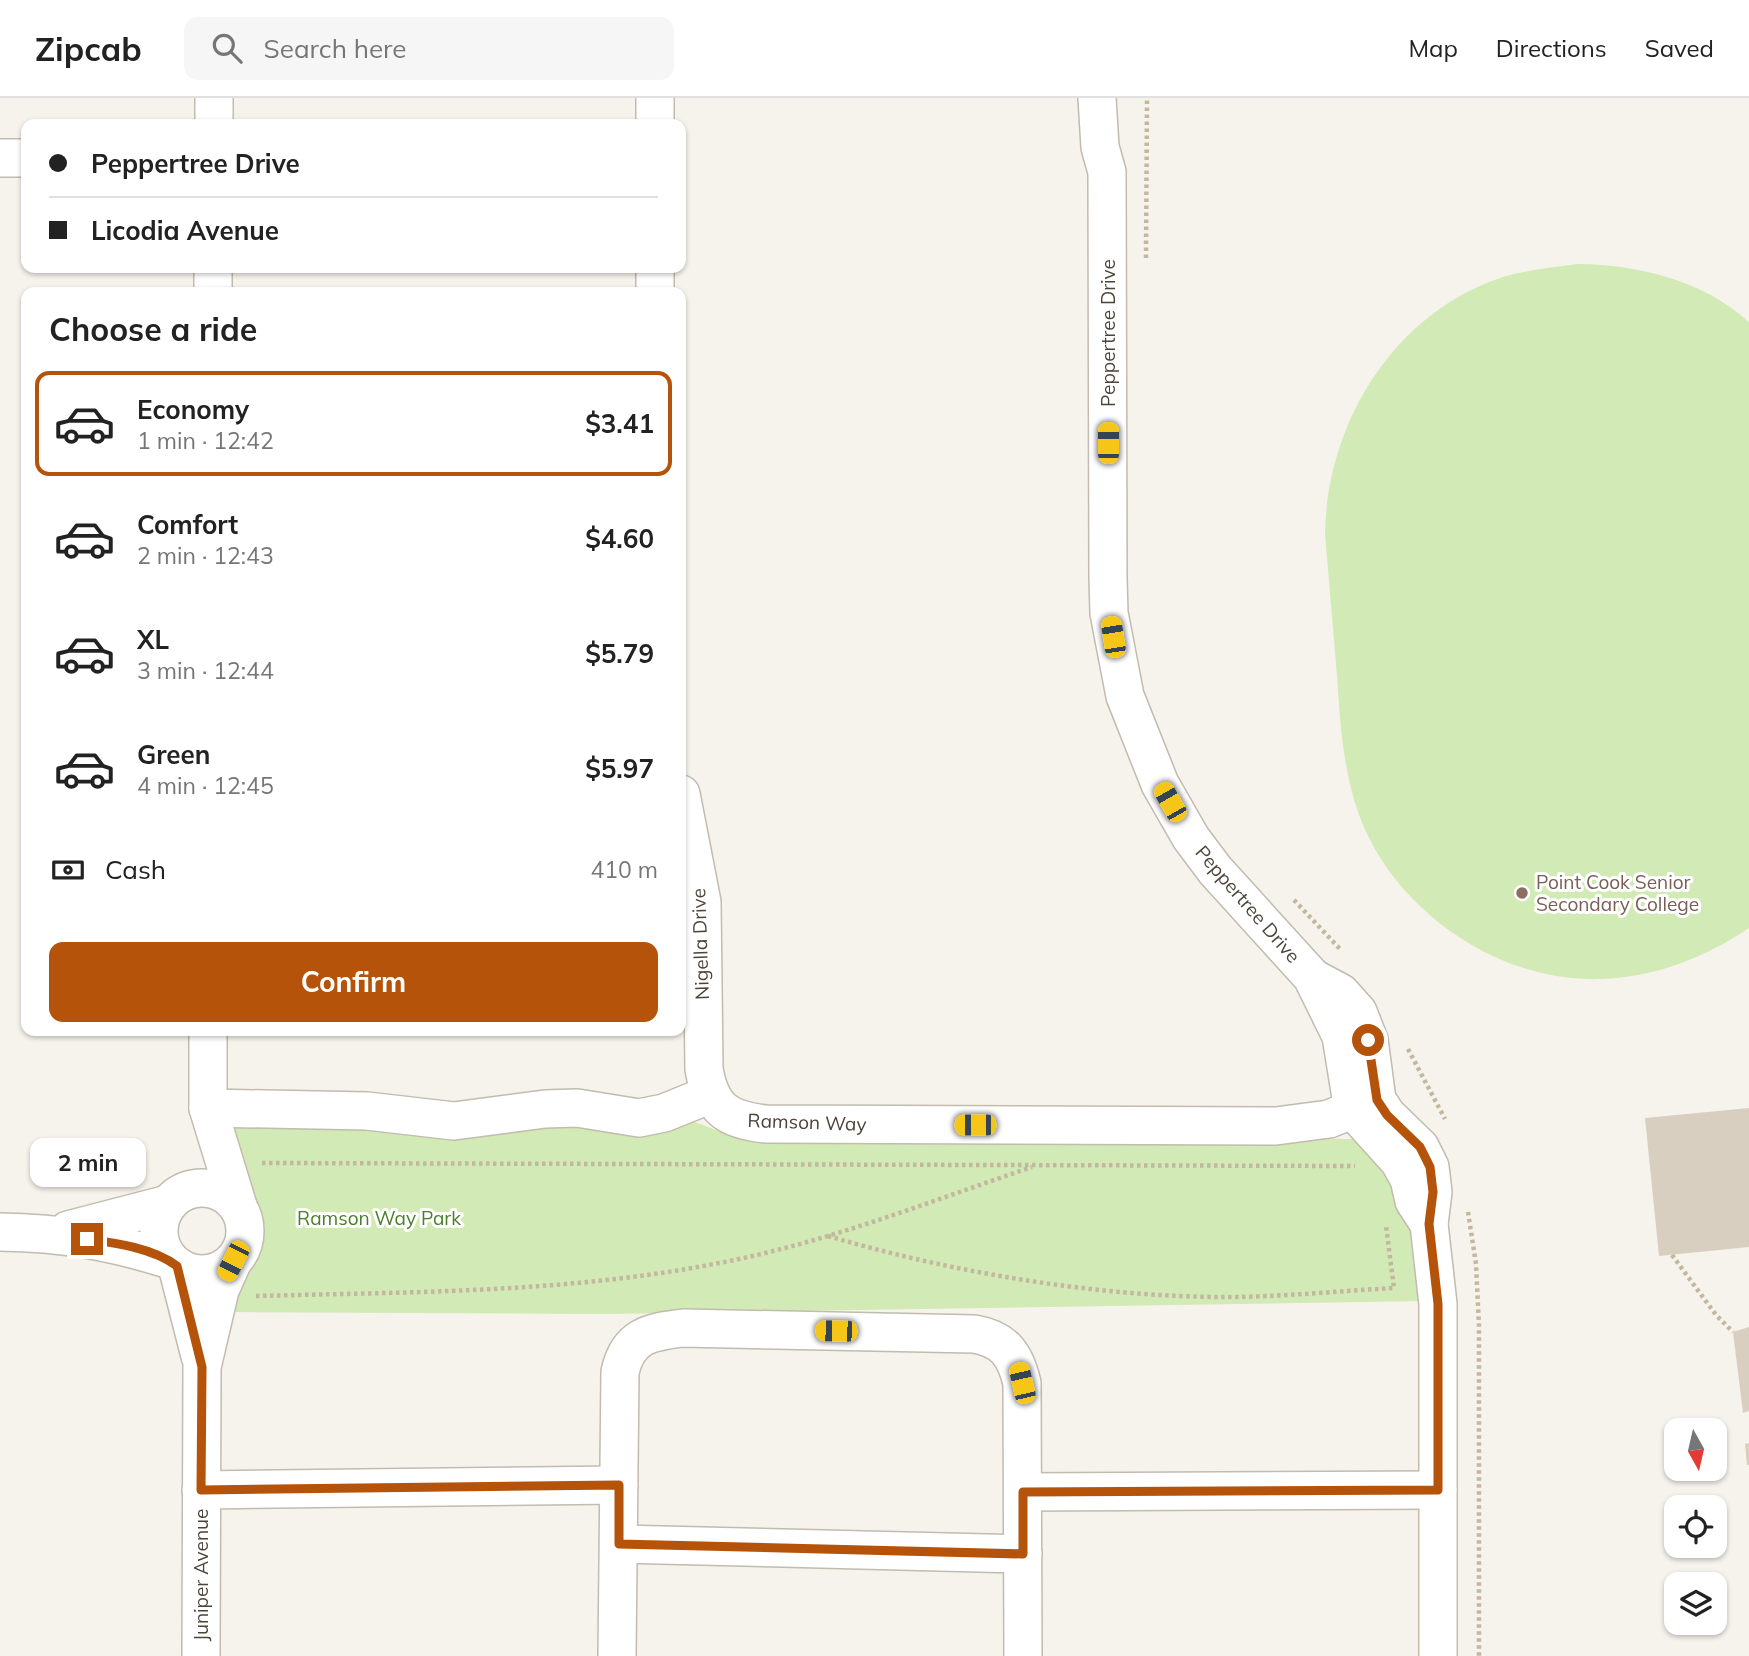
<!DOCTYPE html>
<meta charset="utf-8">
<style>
:root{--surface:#fff;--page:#f6f6f6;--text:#222;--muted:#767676;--line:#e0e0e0;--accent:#b45309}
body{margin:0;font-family:Mulish,sans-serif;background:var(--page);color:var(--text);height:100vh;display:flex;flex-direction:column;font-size:26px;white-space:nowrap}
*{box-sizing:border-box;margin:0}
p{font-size:23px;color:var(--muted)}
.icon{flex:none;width:38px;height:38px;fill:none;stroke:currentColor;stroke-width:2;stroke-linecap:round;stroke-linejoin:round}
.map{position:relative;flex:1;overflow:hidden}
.drawer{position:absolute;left:21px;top:189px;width:665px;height:749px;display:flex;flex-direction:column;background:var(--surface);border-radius:14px;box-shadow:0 2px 5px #0004}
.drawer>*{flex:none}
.banner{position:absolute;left:21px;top:21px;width:665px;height:154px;border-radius:14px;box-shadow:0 2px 5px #0004;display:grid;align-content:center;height:154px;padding:0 28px;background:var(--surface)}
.needle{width:46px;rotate:172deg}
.tools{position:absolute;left:1664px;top:1320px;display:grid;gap:14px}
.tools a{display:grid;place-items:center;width:63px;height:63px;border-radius:14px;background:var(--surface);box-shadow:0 2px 5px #0004;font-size:35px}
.end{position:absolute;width:32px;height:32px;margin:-16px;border:9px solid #b45309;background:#fff;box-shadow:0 0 0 4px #fff}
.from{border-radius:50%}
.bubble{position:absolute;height:49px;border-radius:14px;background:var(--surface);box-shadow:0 2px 5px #0004;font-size:23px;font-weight:700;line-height:49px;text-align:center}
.car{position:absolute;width:21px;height:42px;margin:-21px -10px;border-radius:9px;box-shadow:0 0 5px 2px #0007;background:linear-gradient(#f5c518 24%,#345 0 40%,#f5c518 0 76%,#345 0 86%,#f5c518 0)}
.banner b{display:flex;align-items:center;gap:24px;height:66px;font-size:26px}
.banner b+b{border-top:2px solid var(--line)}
.banner i{width:18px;height:18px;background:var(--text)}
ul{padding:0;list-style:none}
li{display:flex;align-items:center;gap:21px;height:105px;margin:0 14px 10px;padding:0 14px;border:4px solid transparent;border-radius:14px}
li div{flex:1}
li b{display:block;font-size:26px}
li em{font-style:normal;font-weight:700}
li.active{border-color:var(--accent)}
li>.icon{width:63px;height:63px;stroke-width:1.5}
h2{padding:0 28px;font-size:32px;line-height:84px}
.pay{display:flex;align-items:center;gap:18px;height:77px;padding:0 28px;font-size:26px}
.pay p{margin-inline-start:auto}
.button{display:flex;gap:14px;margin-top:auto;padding:14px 28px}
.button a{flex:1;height:80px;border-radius:14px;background:var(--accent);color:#fff;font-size:28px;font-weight:700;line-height:80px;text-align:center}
header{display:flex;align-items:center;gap:42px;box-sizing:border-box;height:98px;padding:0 35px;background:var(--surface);border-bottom:2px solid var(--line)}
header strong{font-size:33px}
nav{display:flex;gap:38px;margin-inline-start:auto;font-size:24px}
.search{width:490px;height:63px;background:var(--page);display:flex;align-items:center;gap:18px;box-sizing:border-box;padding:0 24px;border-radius:14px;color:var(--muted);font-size:26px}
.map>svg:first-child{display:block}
</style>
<header>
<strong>Zipcab</strong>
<div class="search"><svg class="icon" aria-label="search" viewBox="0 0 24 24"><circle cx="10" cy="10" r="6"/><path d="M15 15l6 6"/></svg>Search here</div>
<nav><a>Map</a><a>Directions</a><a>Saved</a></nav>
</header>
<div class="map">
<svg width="1749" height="1558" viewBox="0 0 1749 1558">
<rect width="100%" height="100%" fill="#f6f3ec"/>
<!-- green -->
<g fill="#d2eab5">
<path d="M1578,166c61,1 125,16 171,58v606c-45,30 -93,49 -148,51 -103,4 -209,-70 -243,-167 -15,-44 -18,-90 -21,-136 -4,-47 -8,-95 -12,-142 2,-106 62,-211 164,-252 28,-11 59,-14 89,-18z"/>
<path d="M679,1021c22,2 40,15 62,18l619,2 43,43 20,119 -818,13 -375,-2 13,-38 13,-18 6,-24 -36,-108z"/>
</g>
<!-- building -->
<g fill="#d8cfc1">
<polygon points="1749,1010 1749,1149 1659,1158 1645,1020"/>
<polygon points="1749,1229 1749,1313 1743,1315 1733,1234"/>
<polygon points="1749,1345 1749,1367 1747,1367 1745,1346"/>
</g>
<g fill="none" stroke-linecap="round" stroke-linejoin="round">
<defs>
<g id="minor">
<polyline points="1097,0 1100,49 1107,74 1108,481 1109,515 1125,598 1160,686 1191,740 1215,772 1312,879 1341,938 1353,1012 1399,1063 1409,1081 1414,1103 1429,1126"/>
<polyline points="214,26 214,0"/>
<polyline points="655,26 655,0"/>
<polyline points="0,60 26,60"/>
<polyline points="213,194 213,170"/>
<polyline points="655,194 655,170"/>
<path d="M681,696l21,108 2,167c7,41 24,51 62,55l510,2 53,-7 47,-19"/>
<polyline points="1313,880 1341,895 1358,914 1369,942 1377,1002 1387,1017 1420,1049 1430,1069 1433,1094 1429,1126 1438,1206 1438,1558"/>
<polyline points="208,933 208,1010 238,1108"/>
<polyline points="208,1010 367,1013 454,1023 545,1011 577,1010 639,1020 664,1015 711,996"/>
<circle cx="202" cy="1133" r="43"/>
<polyline points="68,1132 168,1106"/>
<path d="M0,1134c62,1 111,9 170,28"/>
<polyline points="177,1168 200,1258"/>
<polyline points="201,1392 619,1387"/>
<polyline points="1023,1394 1438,1392"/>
<polyline points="619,1446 1023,1456"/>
<polyline points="201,1558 202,1269 220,1192 233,1163"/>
<path d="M617,1558l3,-284c8,-36 29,-40 63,-44l291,6c30,5 41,20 48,49l1,273"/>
</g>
</defs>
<!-- minor casing -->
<use href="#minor" stroke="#c2bbae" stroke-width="40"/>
<!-- path -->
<g stroke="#c4b79f" stroke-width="4.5" stroke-dasharray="3.5 3.5" stroke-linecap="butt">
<polyline points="1146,160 1147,0"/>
<polyline points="1294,802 1341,852"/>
<polyline points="1408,951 1445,1021"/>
<polyline points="262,1065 1355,1068"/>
<polyline points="1468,1114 1476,1166 1479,1228 1479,1558"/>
<path d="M828,1138c122,36 269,61 397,61 56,0 113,-6 169,-9l-8,-62"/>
<polyline points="1672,1157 1716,1217 1733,1234"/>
<path d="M256,1198c153,-4 307,-3 458,-32 109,-20 214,-62 318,-97"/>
</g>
<!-- minor -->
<use href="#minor" stroke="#fff" stroke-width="37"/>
</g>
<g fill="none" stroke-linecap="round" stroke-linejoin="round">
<!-- route -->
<path stroke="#b45309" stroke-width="9" d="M87,1141c29,4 66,9 90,27l25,101 -1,123 418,-5v59l404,10v-62l415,-2v-186l-9,-80 4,-32 -3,-25 -10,-20 -33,-32 -10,-15 -9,-60"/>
</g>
<!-- markers -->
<circle fill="#8d6e63" stroke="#fff" stroke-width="2.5" cx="1522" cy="795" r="7"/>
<g text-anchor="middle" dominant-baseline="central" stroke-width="6" stroke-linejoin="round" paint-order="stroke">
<!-- street labels -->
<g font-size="19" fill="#4b4439" stroke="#fff">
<text transform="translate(1108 235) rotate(-90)">Peppertree Drive</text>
<text transform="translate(1248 806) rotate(49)">Peppertree Drive</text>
<text transform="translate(700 846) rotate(-92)">Nigella Drive</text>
<text transform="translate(807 1024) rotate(2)">Ramson Way</text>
<text transform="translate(201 1477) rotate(-90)">Juniper Avenue</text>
</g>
<!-- education labels -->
<g font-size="19" fill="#785e54" stroke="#fff" text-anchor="start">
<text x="1536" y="784">Point Cook Senior<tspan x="1536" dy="22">Secondary College</tspan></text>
</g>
<!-- park labels -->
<g font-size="19" fill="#4a7f2a" stroke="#fff">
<text x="379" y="1120">Ramson Way Park</text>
</g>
</g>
</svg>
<div class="tools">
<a><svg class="needle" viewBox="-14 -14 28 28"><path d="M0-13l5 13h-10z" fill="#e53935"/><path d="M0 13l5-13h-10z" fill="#767676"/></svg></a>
<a><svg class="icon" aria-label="locate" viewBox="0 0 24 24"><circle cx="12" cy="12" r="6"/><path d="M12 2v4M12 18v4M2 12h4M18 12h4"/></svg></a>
<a><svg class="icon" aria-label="layers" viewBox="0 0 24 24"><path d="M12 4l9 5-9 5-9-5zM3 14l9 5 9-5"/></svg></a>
</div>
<i class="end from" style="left:1368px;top:942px"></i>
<i class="end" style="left:87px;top:1141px"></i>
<div class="bubble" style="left:30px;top:1040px;width:116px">2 min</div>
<i class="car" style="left:1108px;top:345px;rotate:0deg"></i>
<i class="car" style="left:1113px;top:539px;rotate:351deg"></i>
<i class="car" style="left:1170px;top:704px;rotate:330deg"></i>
<i class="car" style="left:975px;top:1027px;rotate:270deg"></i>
<i class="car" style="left:233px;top:1163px;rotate:207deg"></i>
<i class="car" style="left:836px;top:1233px;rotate:271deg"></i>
<i class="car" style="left:1022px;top:1285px;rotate:347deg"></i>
<div class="banner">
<b><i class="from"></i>Peppertree Drive</b>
<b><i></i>Licodia Avenue</b>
</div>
<section class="drawer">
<h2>Choose a ride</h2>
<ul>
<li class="active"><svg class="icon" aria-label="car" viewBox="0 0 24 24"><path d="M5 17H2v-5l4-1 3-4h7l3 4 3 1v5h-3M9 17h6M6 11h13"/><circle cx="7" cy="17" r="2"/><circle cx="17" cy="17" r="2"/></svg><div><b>Economy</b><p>1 min · 12:42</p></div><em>$3.41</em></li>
<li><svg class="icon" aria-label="car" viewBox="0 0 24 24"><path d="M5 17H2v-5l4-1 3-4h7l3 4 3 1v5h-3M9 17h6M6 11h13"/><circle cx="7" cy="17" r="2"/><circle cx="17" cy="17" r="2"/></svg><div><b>Comfort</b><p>2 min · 12:43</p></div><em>$4.60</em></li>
<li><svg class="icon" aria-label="car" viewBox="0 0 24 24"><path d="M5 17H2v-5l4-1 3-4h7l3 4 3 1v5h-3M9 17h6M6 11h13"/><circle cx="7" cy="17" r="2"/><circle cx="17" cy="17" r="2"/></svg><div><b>XL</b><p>3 min · 12:44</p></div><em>$5.79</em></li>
<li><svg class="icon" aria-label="car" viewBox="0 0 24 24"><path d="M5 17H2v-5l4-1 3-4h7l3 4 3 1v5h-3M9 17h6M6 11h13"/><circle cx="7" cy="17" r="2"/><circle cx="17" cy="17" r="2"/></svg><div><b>Green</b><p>4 min · 12:45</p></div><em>$5.97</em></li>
</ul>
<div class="pay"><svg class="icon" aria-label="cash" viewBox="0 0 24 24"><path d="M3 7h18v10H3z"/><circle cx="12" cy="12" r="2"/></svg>Cash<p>410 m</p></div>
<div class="button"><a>Confirm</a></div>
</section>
</div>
